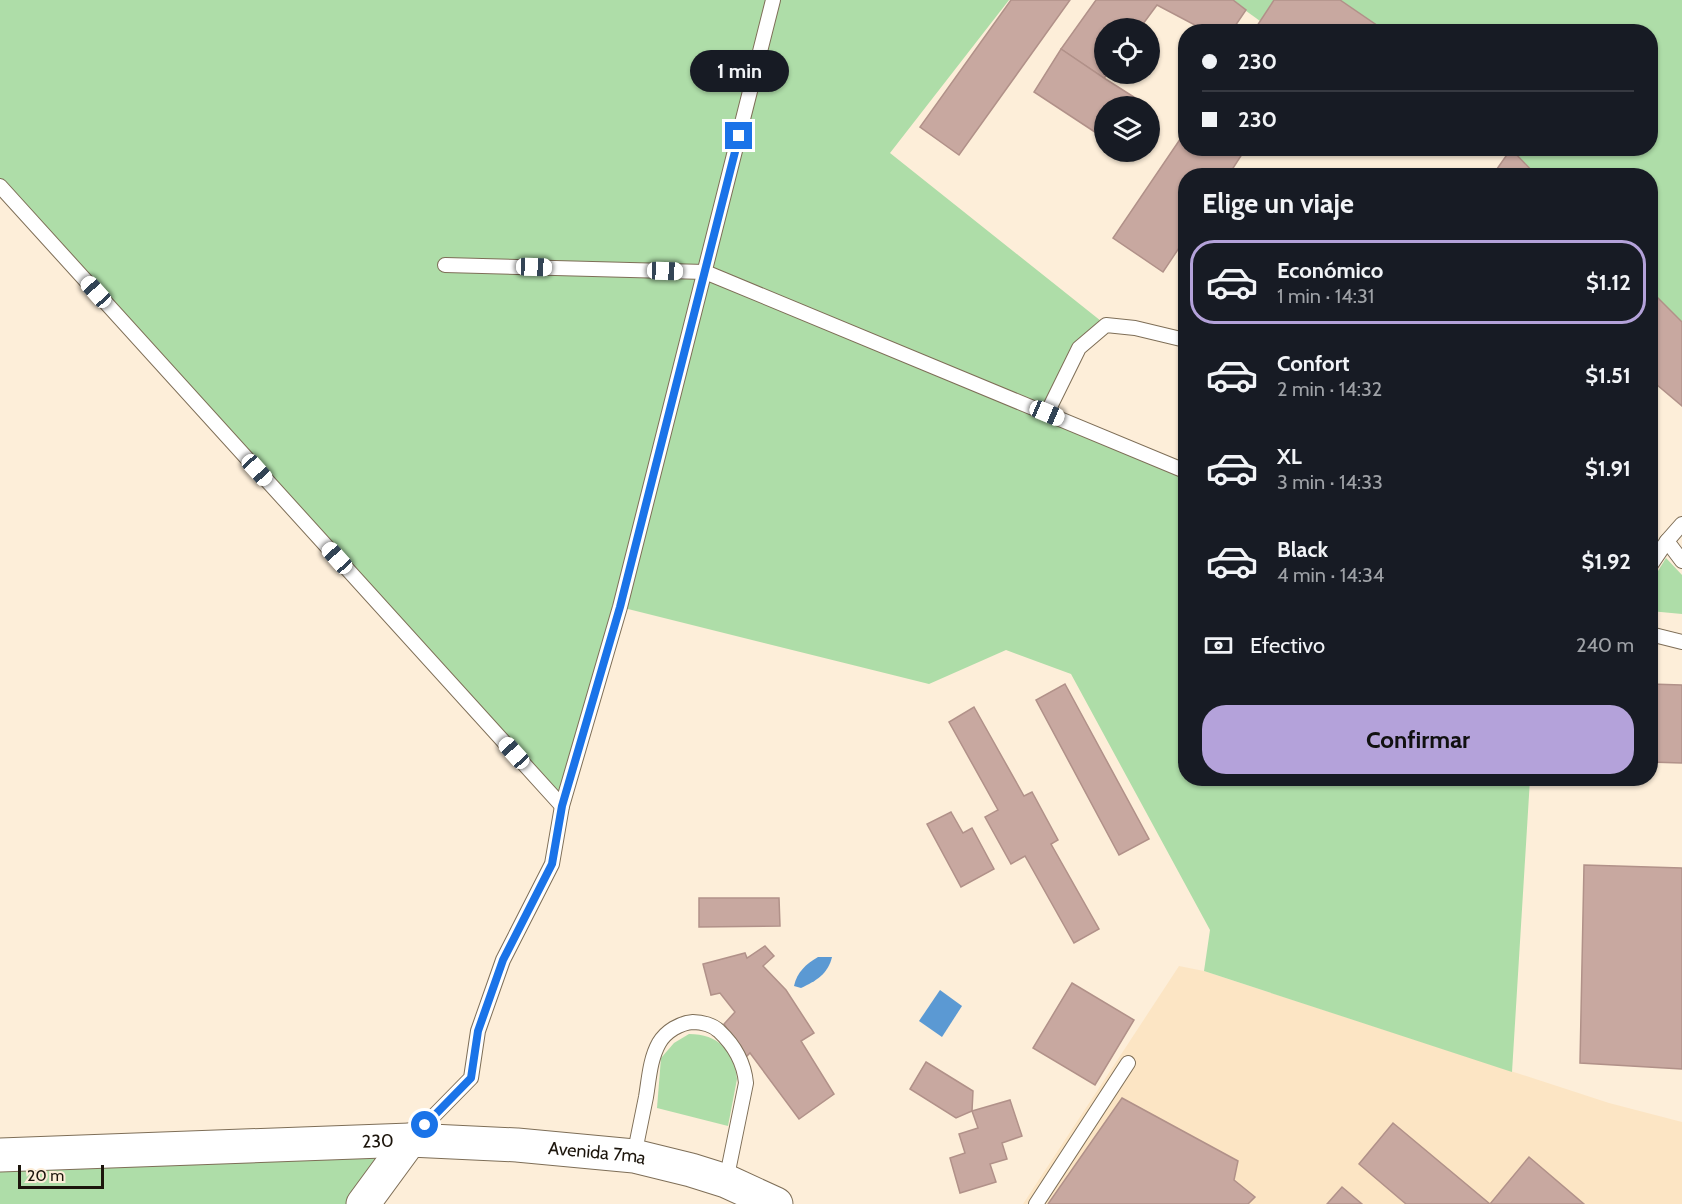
<!DOCTYPE html>
<html lang="es">
<meta charset="utf-8">
<style>
:root{--surface:#171b24;--page:#20242c;--text:#f1f3f6;--muted:#9ea1a6;--line:#363941;--accent:#b4a2da}
body{margin:0;font-family:Cabin,sans-serif;background:var(--page);color:var(--text);height:100vh;display:flex;flex-direction:column;font-size:22px;white-space:nowrap}
*{box-sizing:border-box;margin:0}
p{font-size:20px;color:var(--muted)}
.icon{flex:none;width:33px;height:33px;fill:none;stroke:currentColor;stroke-width:2;stroke-linecap:round;stroke-linejoin:round}
.map{position:relative;flex:1;overflow:hidden}
.side{position:absolute;left:1178px;top:168px;width:480px;height:618px;display:flex;flex-direction:column;background:var(--surface);border-radius:24px;box-shadow:0 2px 4px #0004}
.side>*{flex:none}
.hud{position:absolute;left:1178px;top:24px;width:480px;height:132px;border-radius:24px;box-shadow:0 2px 4px #0004;display:grid;align-content:center;height:132px;padding:0 24px;background:var(--surface)}
.controls{position:absolute;left:1094px;top:18px;display:grid;gap:12px}
.controls a{display:grid;place-items:center;width:66px;height:66px;border-radius:50%;background:var(--surface);box-shadow:0 2px 4px #0004;font-size:30px}
.scale{position:absolute;left:18px;bottom:15px;width:86px;box-sizing:border-box;padding-left:6px;border:3px solid #1c150c;border-top:0;font-size:16px;line-height:21px;white-space:nowrap;color:#1c150c;-webkit-text-stroke:4px #fdeed9;paint-order:stroke}
.end{position:absolute;width:27px;height:27px;margin:-14px;border:8px solid #1a73e8;background:#fff;box-shadow:0 0 0 3px #fff}
.from{border-radius:50%}
.bubble{position:absolute;height:42px;border-radius:21px;background:var(--surface);box-shadow:0 2px 4px #0004;font-size:20px;font-weight:700;line-height:42px;text-align:center}
.car{position:absolute;width:18px;height:36px;margin:-18px -9px;border-radius:8px;box-shadow:0 0 4px 2px #0007;background:linear-gradient(#fff 24%,#345 0 40%,#fff 0 76%,#345 0 86%,#fff 0)}
.hud b{display:flex;align-items:center;gap:21px;height:57px;font-size:22px}
.hud b+b{border-top:2px solid var(--line)}
.hud i{width:15px;height:15px;background:var(--text)}
ul{padding:0;list-style:none}
li{display:flex;align-items:center;gap:18px;height:84px;margin:0 12px 9px;padding:0 12px;border:3px solid transparent;border-radius:24px}
li div{flex:1}
li b{display:block;font-size:22px}
li em{font-style:normal;font-weight:700}
li.on{border-color:var(--accent)}
li>.icon{width:54px;height:54px;stroke-width:1.5}
h2{padding:0 24px;font-size:27px;line-height:72px}
.pay{display:flex;align-items:center;gap:15px;height:66px;padding:0 24px;font-size:22px}
.pay p{margin-inline-start:auto}
.action{display:flex;gap:12px;margin-top:auto;padding:12px 24px}
.action a{flex:1;height:69px;border-radius:24px;background:var(--accent);color:#111;font-size:24px;font-weight:700;line-height:69px;text-align:center}
.map>svg:first-child{display:block}
</style>
<div class="map">
<svg width="1682" height="1204" viewBox="0 0 1682 1204">
<rect width="100%" height="100%" fill="#fdeed9"/>
<!-- built -->
<polygon fill="#fce5c4" points="1179,966 1204,971 1609,1103 1682,1122 1682,1204 1023,1204"/>
<!-- green -->
<g fill="#aedda8">
<polygon points="0,0 1009,0 890,153 1106,325 1079,348 1047,413 1185,471 1185,778 1530,779 1512,1072 1204,971 1210,930 1071,674 1006,650 929,684 620,607 562,806 0,186"/>
<polygon points="1231,0 1274,0 1260,21"/>
<polygon points="1340,0 1682,0 1682,322 1650,290 1650,176 1537,175 1510,149 1650,148 1650,32 1385,31"/>
<polygon points="1666,558 1682,575 1682,614 1650,611 1650,584"/>
<path d="M689,1034c29,0 45,17 48,45l-9,47 -71,-18 4,-50 13,-15z"/>
<polygon points="410,1140 363,1204 0,1204 0,1155"/>
</g>
<!-- water -->
<g fill="#5b99d3">
<path d="M818,957h14c-4,17 -16,24 -31,31l-7,-2c3,-14 12,-22 24,-29z"/>
<polygon points="940,990 962,1006 942,1037 919,1021"/>
</g>
<!-- building -->
<g fill="#c8a8a0" stroke="#b19189" stroke-width="1.5">
<polygon points="1011,0 1070,0 959,155 920,127"/>
<polygon points="1096,0 1233,0 1246,10 1231,32 1208,32 1157,5 1140,28 1104,28 1104,74 1108,74 1104,78 1061,49"/>
<polygon points="1274,0 1340,0 1378,26 1374,32 1253,32"/>
<polygon points="1061,49 1104,78 1148,106 1104,106 1104,138 1034,92"/>
<polygon points="1185,132 1185,148 1246,148 1228,176 1185,176 1185,239 1163,272 1113,238"/>
<polygon points="1511,149 1537,176 1492,176"/>
<polygon points="1650,290 1682,322 1682,406 1650,379"/>
<polygon points="1065,684 1149,839 1119,855 1036,700"/>
<polygon points="1650,684 1682,685 1682,763 1650,762"/>
<polygon points="974,707 1024,796 1032,792 1058,840 1051,844 1099,929 1074,943 1025,856 1011,864 985,817 998,810 949,722"/>
<polygon points="951,812 963,833 972,828 994,869 961,887 927,824"/>
<polygon points="1584,865 1682,868 1682,1069 1580,1063"/>
<polygon points="699,898 779,898 780,926 699,927"/>
<polygon points="765,946 774,956 763,966 786,990 814,1033 801,1041 834,1094 799,1119 750,1053 746,1057 724,1024 735,1012 720,993 711,995 703,964 745,953 747,958"/>
<polygon points="1072,983 1134,1020 1095,1085 1033,1048"/>
<polygon points="926,1062 973,1091 972,1111 956,1118 910,1089"/>
<polygon points="1122,1098 1238,1161 1234,1180 1255,1197 1248,1204 1048,1204"/>
<polygon points="1010,1100 1022,1136 1002,1143 1007,1159 990,1164 996,1182 960,1193 950,1158 965,1153 959,1134 978,1128 972,1111"/>
<polygon points="1393,1123 1490,1204 1529,1157 1584,1204 1406,1204 1359,1164"/>
<polygon points="1342,1187 1362,1204 1327,1204"/>
</g>
<g fill="none" stroke-linecap="round" stroke-linejoin="round">
<defs>
<g id="service">
<polyline points="0,186 562,806"/>
<polyline points="445,265 705,272 1185,471"/>
<polyline points="1047,413 1079,348 1106,325 1135,328 1185,340"/>
<polyline points="1667,541 1682,561"/>
<polyline points="1650,566 1667,541 1682,524"/>
<polyline points="1650,634 1682,642"/>
<polyline points="414,1136 471,1078 478,1031 503,960 552,864 562,806 620,607 773,0"/>
<path d="M634,1156c4,-20 8,-39 12,-59 3,-18 4,-38 13,-54 7,-12 21,-20 34,-21 9,0 20,3 26,9 15,14 25,31 27,52l-20,98"/>
<polyline points="1036,1204 1128,1063"/>
</g>
<g id="tertiary">
<path id="s1" d="M0,1155l410,-15"/>
</g>
<g id="secondary">
<path id="s2" d="M363,1204l47,-64 107,5 117,11 57,14 35,11 50,23"/>
</g>
</defs>
<!-- service casing -->
<use href="#service" stroke="#7e6e57" stroke-width="16"/>
<!-- tertiary casing -->
<use href="#tertiary" stroke="#7e6e57" stroke-width="35"/>
<!-- secondary casing -->
<use href="#secondary" stroke="#7e6e57" stroke-width="35"/>
<!-- service -->
<use href="#service" stroke="#fff" stroke-width="14"/>
<!-- tertiary -->
<use href="#tertiary" stroke="#fff" stroke-width="33"/>
<!-- secondary -->
<use href="#secondary" stroke="#fff" stroke-width="33"/>
</g>
<g fill="none" stroke-linecap="round" stroke-linejoin="round">
<!-- route -->
<polyline stroke="#1a73e8" stroke-width="8" points="425,1125 471,1078 478,1031 503,960 552,864 562,806 620,607 739,136"/>
</g>
<g text-anchor="middle" dominant-baseline="central" stroke-width="6" stroke-linejoin="round" paint-order="stroke">
<!-- street labels -->
<g font-size="18" fill="#1c150c" stroke="#fdeed9">
<text stroke="none"><textPath href="#s1" startOffset="378">230</textPath></text>
<text stroke="none"><textPath href="#s2" startOffset="267">Avenida 7ma</textPath></text>
</g>
</g>
</svg>
<div class="controls">
<a><svg class="icon" aria-label="locate" viewBox="0 0 24 24"><circle cx="12" cy="12" r="6"/><path d="M12 2v4M12 18v4M2 12h4M18 12h4"/></svg></a>
<a><svg class="icon" aria-label="layers" viewBox="0 0 24 24"><path d="M12 4l9 5-9 5-9-5zM3 14l9 5 9-5"/></svg></a>
</div>
<div class="scale">20 m</div>
<i class="end from" style="left:425px;top:1125px"></i>
<i class="end" style="left:739px;top:136px"></i>
<div class="bubble" style="left:690px;top:50px;width:99px">1 min</div>
<i class="car" style="left:534px;top:267px;rotate:92deg"></i>
<i class="car" style="left:665px;top:271px;rotate:92deg"></i>
<i class="car" style="left:96px;top:292px;rotate:318deg"></i>
<i class="car" style="left:1047px;top:413px;rotate:113deg"></i>
<i class="car" style="left:257px;top:470px;rotate:138deg"></i>
<i class="car" style="left:337px;top:558px;rotate:318deg"></i>
<i class="car" style="left:514px;top:753px;rotate:318deg"></i>
<div class="hud">
<b><i class="from"></i>230</b>
<b><i></i>230</b>
</div>
<section class="side">
<h2>Elige un viaje</h2>
<ul>
<li class="on"><svg class="icon" aria-label="car" viewBox="0 0 24 24"><path d="M5 17H2v-5l4-1 3-4h7l3 4 3 1v5h-3M9 17h6M6 11h13"/><circle cx="7" cy="17" r="2"/><circle cx="17" cy="17" r="2"/></svg><div><b>Económico</b><p>1 min · 14:31</p></div><em>$1.12</em></li>
<li><svg class="icon" aria-label="car" viewBox="0 0 24 24"><path d="M5 17H2v-5l4-1 3-4h7l3 4 3 1v5h-3M9 17h6M6 11h13"/><circle cx="7" cy="17" r="2"/><circle cx="17" cy="17" r="2"/></svg><div><b>Confort</b><p>2 min · 14:32</p></div><em>$1.51</em></li>
<li><svg class="icon" aria-label="car" viewBox="0 0 24 24"><path d="M5 17H2v-5l4-1 3-4h7l3 4 3 1v5h-3M9 17h6M6 11h13"/><circle cx="7" cy="17" r="2"/><circle cx="17" cy="17" r="2"/></svg><div><b>XL</b><p>3 min · 14:33</p></div><em>$1.91</em></li>
<li><svg class="icon" aria-label="car" viewBox="0 0 24 24"><path d="M5 17H2v-5l4-1 3-4h7l3 4 3 1v5h-3M9 17h6M6 11h13"/><circle cx="7" cy="17" r="2"/><circle cx="17" cy="17" r="2"/></svg><div><b>Black</b><p>4 min · 14:34</p></div><em>$1.92</em></li>
</ul>
<div class="pay"><svg class="icon" aria-label="cash" viewBox="0 0 24 24"><path d="M3 7h18v10H3z"/><circle cx="12" cy="12" r="2"/></svg>Efectivo<p>240 m</p></div>
<div class="action"><a>Confirmar</a></div>
</section>
</div>
